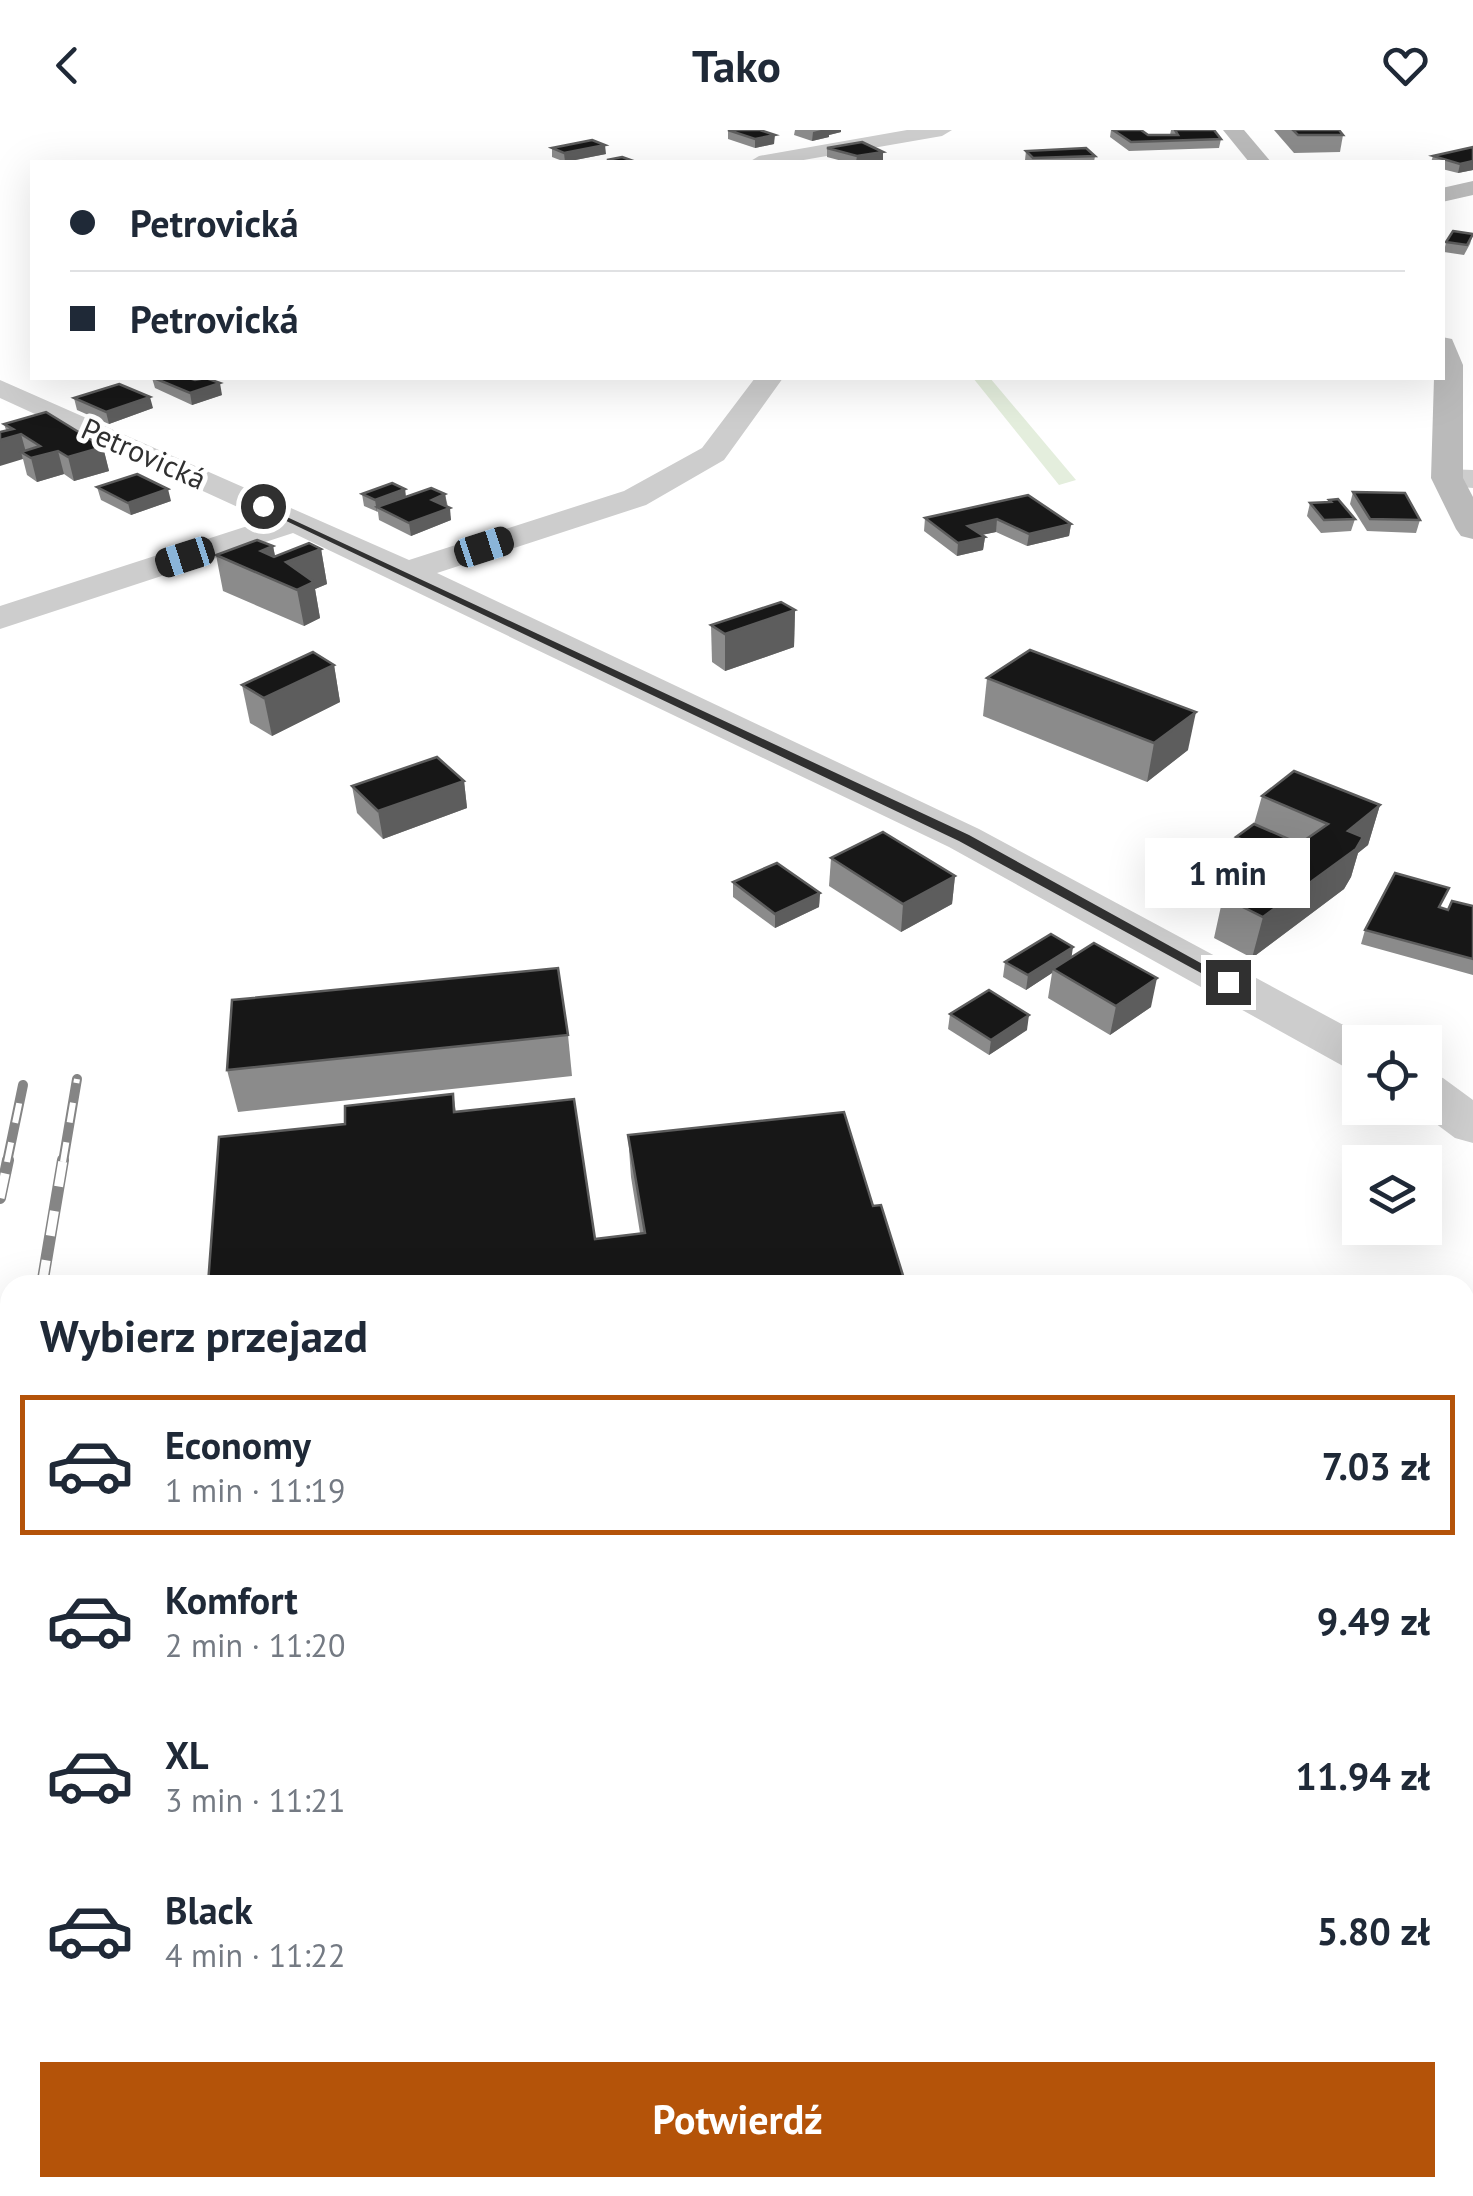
<!DOCTYPE html>
<html lang="pl">
<meta charset="utf-8">
<style>
:root{--surface:#fff;--page:#f2f2f3;--text:#1f2937;--muted:#747a83;--line:#e0e1e3;--accent:#b45309}
body{margin:0;font-family:"PT Sans",sans-serif;background:var(--page);color:var(--text);height:100vh;display:flex;flex-direction:column;font-size:38px;white-space:nowrap}
*{box-sizing:border-box;margin:0}
p{font-size:32px;color:var(--muted)}
.icon{flex:none;width:55px;height:55px;fill:none;stroke:currentColor;stroke-width:2;stroke-linecap:round;stroke-linejoin:round}
.map{position:relative;flex:1;overflow:hidden}
.details{position:absolute;left:0px;top:1145px;width:1475px;height:922px;display:flex;flex-direction:column;background:var(--surface);border-radius:30px 30px 0 0;box-shadow:0 10px 40px #0002}
.details>*{flex:none}
.guide{position:absolute;left:30px;top:30px;width:1415px;height:220px;border-radius:0px;box-shadow:0 10px 40px #0002;display:grid;align-content:center;height:220px;padding:0 40px;background:var(--surface)}
.controls{position:absolute;left:1342px;top:895px;display:grid;gap:20px}
.controls a{display:grid;place-items:center;width:100px;height:100px;border-radius:0px;background:var(--surface);box-shadow:0 10px 40px #0002;font-size:50px}
.end{position:absolute;width:45px;height:45px;margin:-22px;border:12px solid #303030;background:#fff;box-shadow:0 0 0 5px #fff}
.from{border-radius:50%}
.bubble{position:absolute;height:70px;border-radius:0px;background:var(--surface);box-shadow:0 10px 40px #0002;font-size:32px;font-weight:700;line-height:70px;text-align:center}
.car{position:absolute;width:30px;height:60px;margin:-30px -15px;border-radius:12px;box-shadow:0 0 8px 2px #0007;background:linear-gradient(#222 24%,#8ab4d8 0 40%,#222 0 76%,#8ab4d8 0 86%,#222 0)}
.guide b{display:flex;align-items:center;gap:35px;height:95px;font-size:38px}
.guide b+b{border-top:2px solid var(--line)}
.guide i{width:25px;height:25px;background:var(--text)}
ul{padding:0;list-style:none}
li{display:flex;align-items:center;gap:30px;height:140px;margin:0 20px 15px;padding:0 20px;border:5px solid transparent;border-radius:0px}
li div{flex:1}
li b{display:block;font-size:38px}
li em{font-style:normal;font-weight:700}
li.selected{border-color:var(--accent)}
li>.icon{width:90px;height:90px;stroke-width:1.5}
h2{padding:0 40px;font-size:45px;line-height:120px}
.primary-button{display:flex;gap:20px;margin-top:auto;padding:20px 40px}
.primary-button a{flex:1;height:115px;border-radius:0px;background:var(--accent);color:#fff;font-size:40px;font-weight:700;line-height:115px;text-align:center}
header{display:flex;justify-content:space-between;align-items:center;height:130px;padding:0 40px;background:var(--surface);font-size:45px;font-weight:700}
.map>svg:first-child{display:block}
</style>
<header><svg class="icon" aria-label="back" viewBox="0 0 24 24"><path d="M15 5l-7 7 7 7"/></svg>Tako<svg class="icon" aria-label="heart" viewBox="0 0 24 24"><path d="M12 20l-8-8c-3-5 5-10 8-4 3-6 11-1 8 4z"/></svg></header>
<div class="map">
<svg width="1473" height="2066" viewBox="0 0 1473 2066">
<rect width="100%" height="100%" fill="#fff"/>
<!-- green -->
<polygon fill="#e4eedd" points="973,248 990,248 1076,350 1059,355"/>
<g fill="none" stroke-linecap="round" stroke-linejoin="round">
<!-- street -->
<g fill="#cdcdcd" fill-rule="evenodd">
<polygon points="907,0 952,0 942,6 792,32 749,32 759,26"/>
<polygon points="755,248 783,248 724,330 646,375 437,443 979,699 1375,912 1360,912 1360,941 1343,936 949,717 293,403 0,499 0,476 266,390 0,268 0,250 409,430 624,361 702,318"/>
<polygon points="1447,339 1473,340 1473,358 1436,355 1432,348 1436,341"/>
<polygon points="1425,943 1443,948 1473,970 1473,1013 1455,1008 1415,978 1425,978"/>
</g>
<!-- secondary -->
<g fill="#bababa" fill-rule="evenodd">
<polygon points="1223,0 1244,0 1271,32 1249,32"/>
<polygon points="1473,51 1473,65 1442,72 1442,58"/>
<polygon points="1442,207 1452,209 1463,235 1463,348 1473,367 1473,409 1461,406 1456,399 1431,348 1434,248 1442,248"/>
</g>
<defs>
<g id="rail-far1">
<polyline points="7,1032 23,955"/>
<polyline points="63,1032 77,949"/>
</g>
<g id="rail">
<polyline points="0,1068 8,1030"/>
<polyline points="42,1155 63,1030"/>
</g>
</defs>
<!-- rail-far1 casing -->
<use href="#rail-far1" stroke="#858585" stroke-width="10"/>
<!-- rail casing -->
<use href="#rail" stroke="#858585" stroke-width="12"/>
<!-- rail-far1 -->
<use href="#rail-far1" stroke="#fff" stroke-width="6" stroke-dasharray="20" stroke-linecap="butt"/>
<!-- rail -->
<use href="#rail" stroke="#fff" stroke-width="9" stroke-dasharray="25" stroke-linecap="butt"/>
</g>
<!-- wall -->
<g fill="#8b8b8b">
<polygon points="728,0 774,14 755,18 728,9"/>
<polygon points="795,0 841,0 841,2 829,5 829,7 812,11 794,5"/>
<polygon points="1111,0 1141,0 1148,5 1170,5 1171,0 1214,0 1221,9 1219,18 1129,21 1110,7"/>
<polygon points="1274,0 1339,0 1343,5 1340,22 1294,23"/>
<polygon points="1473,17 1473,40 1458,43 1442,39 1442,32 1431,32 1433,26"/>
<polygon points="552,18 606,24 565,32 552,27"/>
<polygon points="827,18 883,22 883,31 873,32 846,32 827,27"/>
<polygon points="1026,21 1095,26 1094,32 1028,32 1025,30"/>
<polygon points="1473,104 1470,114 1464,125 1444,122 1446,112"/>
<polygon points="152,248 222,265 192,275 155,258"/>
<polygon points="74,268 153,278 109,294 77,280"/>
<polygon points="4,294 103,317 109,341 74,351 64,344 37,352 27,345 23,329 6,300"/>
<polygon points="97,357 171,371 131,385 101,370"/>
<polygon points="405,359 406,367 445,364 451,390 411,406 379,390 378,382 364,376 362,364"/>
<polygon points="1353,362 1420,390 1416,403 1367,401 1350,374"/>
<polygon points="1028,365 1071,394 1069,406 1027,416 996,402 981,405 985,407 983,420 957,426 924,401 925,388"/>
<polygon points="1329,370 1355,389 1351,401 1321,403 1307,386 1310,373 1328,372"/>
<polygon points="273,416 275,426 321,419 327,454 315,459 320,488 304,496 223,461 216,425"/>
<polygon points="795,480 794,517 725,541 712,532 711,495"/>
<polygon points="334,535 340,572 272,606 250,593 242,555"/>
<polygon points="987,548 1188,620 1147,652 983,586"/>
<polygon points="464,651 467,678 383,709 357,683 352,656"/>
<polygon points="1262,666 1380,675 1368,715 1358,723 1351,747 1344,759 1252,828 1214,808 1223,767 1255,745 1248,742 1251,729 1233,721 1236,707 1254,694"/>
<polygon points="831,728 955,746 952,774 901,802 829,756"/>
<polygon points="733,752 820,763 819,777 775,798 733,767"/>
<polygon points="1473,776 1473,845 1361,814 1365,800 1441,778 1448,780"/>
<polygon points="1071,827 1151,877 1110,905 1048,868 1052,843 1026,860 1003,847 1005,832"/>
<polygon points="950,884 1027,900 989,925 948,899"/>
<polygon points="568,905 572,946 238,982 227,940"/>
<polygon points="453,964 456,982 574,969 595,1109 640,1103 631,1047 628,1005 844,982 873,1076 881,1075 906,1155 201,1155 208,1154 219,1007 345,994 345,976"/>
<polygon points="10,1178 10,1416 0,1417 0,1179"/>
</g>
<!-- shaded-wall -->
<g fill="#5d5d5d">
<polygon points="821,0 841,0 841,2 829,5 829,7 812,11 813,2"/>
<polygon points="775,5 774,14 755,18 755,9"/>
<polygon points="605,15 606,24 565,32 564,23"/>
<polygon points="883,22 883,31 856,32 857,26"/>
<polygon points="1473,31 1473,40 1458,43 1460,34"/>
<polygon points="220,253 222,265 192,275 190,263"/>
<polygon points="150,267 153,278 109,294 106,282"/>
<polygon points="21,304 27,326 21,322 23,329 0,336 0,310"/>
<polygon points="103,317 109,341 74,351 68,327"/>
<polygon points="58,321 64,344 37,352 31,328"/>
<polygon points="168,359 171,371 131,385 128,373"/>
<polygon points="405,359 406,371 377,377 377,382 375,370"/>
<polygon points="445,364 447,377 432,370"/>
<polygon points="450,378 451,390 411,406 409,393"/>
<polygon points="997,389 996,402 967,408 968,396"/>
<polygon points="1071,394 1069,406 1027,416 1029,404"/>
<polygon points="985,407 983,420 957,426 958,413"/>
<polygon points="273,416 280,452 261,421"/>
<polygon points="321,419 327,454 315,459 320,488 304,496 297,460 286,432"/>
<polygon points="795,480 794,517 725,541 725,504"/>
<polygon points="334,535 340,572 272,606 264,568"/>
<polygon points="1196,582 1188,620 1147,652 1154,613"/>
<polygon points="464,651 467,678 383,709 378,681"/>
<polygon points="1380,675 1368,715 1358,723 1351,747 1344,759 1252,828 1263,787 1348,701"/>
<polygon points="955,746 952,774 901,802 903,774"/>
<polygon points="820,763 819,777 775,798 775,784"/>
<polygon points="1073,817 1071,831 1053,839 1052,843 1026,860 1028,845"/>
<polygon points="1157,848 1151,877 1110,905 1116,876"/>
<polygon points="1029,885 1027,900 989,925 991,910"/>
</g>
<!-- building -->
<g fill="#171717" stroke="#5d5d5d" stroke-width="2.5">
<polygon points="728,0 760,0 775,5 755,9"/>
<polygon points="1113,0 1141,0 1148,5 1178,5 1175,0 1214,0 1221,9 1131,12"/>
<polygon points="1293,0 1339,0 1343,5 1298,5"/>
<polygon points="592,10 605,15 564,23 552,18"/>
<polygon points="862,12 883,22 857,26 827,18"/>
<polygon points="1473,17 1473,31 1460,34 1433,26"/>
<polygon points="1086,18 1095,26 1033,28 1026,21"/>
<polygon points="622,27 636,32 614,32 607,30"/>
<polygon points="1453,101 1473,104 1467,115 1446,112"/>
<polygon points="154,248 189,248 195,250 206,248 220,253 190,263"/>
<polygon points="119,254 150,267 106,282 74,268"/>
<polygon points="46,282 103,317 68,327 58,321 31,328 21,322 40,316 21,304 0,310 0,302 13,299 4,294"/>
<polygon points="137,344 168,359 128,373 97,357"/>
<polygon points="392,353 405,359 375,370 362,364"/>
<polygon points="431,358 445,364 432,370 450,378 409,393 377,377"/>
<polygon points="1353,362 1405,363 1420,390 1370,389"/>
<polygon points="1028,365 1071,394 1029,404 997,389 968,396 985,407 958,413 925,388"/>
<polygon points="1338,369 1355,389 1324,390 1310,373 1331,372 1329,370"/>
<polygon points="257,410 273,416 261,421 274,427 309,413 321,419 286,432 314,452 297,460 216,425"/>
<polygon points="781,472 795,480 725,504 711,495"/>
<polygon points="1030,520 1196,582 1154,613 987,548"/>
<polygon points="313,522 334,535 264,568 242,555"/>
<polygon points="437,627 464,651 378,681 352,656"/>
<polygon points="1294,641 1380,675 1348,701 1363,707 1356,719 1263,787 1223,767 1328,694 1262,666"/>
<polygon points="1254,694 1300,714 1268,736 1251,728 1263,719 1236,707"/>
<polygon points="883,702 955,746 903,774 831,728"/>
<polygon points="777,733 820,763 775,784 733,752"/>
<polygon points="1395,743 1449,758 1439,777 1448,780 1452,771 1473,776 1473,829 1365,800"/>
<polygon points="1051,804 1073,817 1028,845 1005,832"/>
<polygon points="1094,813 1157,848 1116,876 1053,839"/>
<polygon points="558,838 568,905 227,940 232,870"/>
<polygon points="989,860 1029,885 991,910 950,884"/>
<polygon points="453,964 454,982 574,969 595,1109 645,1103 628,1005 844,982 873,1076 881,1075 906,1155 201,1155 208,1154 219,1007 345,994 345,976"/>
<polygon points="10,1178 10,1373 0,1374 0,1179"/>
<polygon points="10,1507 10,2058 1180,2058 1183,2066 0,2066 0,1572"/>
</g>
<!-- route -->
<polygon fill="#303030" points="259,374 969,705 1235,852 1223,855 959,711 259,378"/>
<g text-anchor="middle" dominant-baseline="central" stroke-width="10" stroke-linejoin="round" paint-order="stroke">
<!-- far-street labels -->
<g font-size="30" fill="#303030" stroke="#fff">
<text transform="translate(144 323) rotate(24)">Petrovická</text>
</g>
</g>
</svg>
<div class="controls">
<a><svg class="icon" aria-label="locate" viewBox="0 0 24 24"><circle cx="12" cy="12" r="6"/><path d="M12 2v4M12 18v4M2 12h4M18 12h4"/></svg></a>
<a><svg class="icon" aria-label="layers" viewBox="0 0 24 24"><path d="M12 4l9 5-9 5-9-5zM3 14l9 5 9-5"/></svg></a>
</div>
<i class="end from" style="left:263px;top:376px"></i>
<i class="end" style="left:1228px;top:852px"></i>
<div class="bubble" style="left:1145px;top:708px;width:165px">1 min</div>
<i class="car" style="left:484px;top:417px;rotate:72deg"></i>
<i class="car" style="left:185px;top:427px;rotate:252deg"></i>
<div class="guide">
<b><i class="from"></i>Petrovická</b>
<b><i></i>Petrovická</b>
</div>
<section class="details">
<h2>Wybierz przejazd</h2>
<ul>
<li class="selected"><svg class="icon" aria-label="car" viewBox="0 0 24 24"><path d="M5 17H2v-5l4-1 3-4h7l3 4 3 1v5h-3M9 17h6M6 11h13"/><circle cx="7" cy="17" r="2"/><circle cx="17" cy="17" r="2"/></svg><div><b>Economy</b><p>1 min · 11:19</p></div><em>7.03 zł</em></li>
<li><svg class="icon" aria-label="car" viewBox="0 0 24 24"><path d="M5 17H2v-5l4-1 3-4h7l3 4 3 1v5h-3M9 17h6M6 11h13"/><circle cx="7" cy="17" r="2"/><circle cx="17" cy="17" r="2"/></svg><div><b>Komfort</b><p>2 min · 11:20</p></div><em>9.49 zł</em></li>
<li><svg class="icon" aria-label="car" viewBox="0 0 24 24"><path d="M5 17H2v-5l4-1 3-4h7l3 4 3 1v5h-3M9 17h6M6 11h13"/><circle cx="7" cy="17" r="2"/><circle cx="17" cy="17" r="2"/></svg><div><b>XL</b><p>3 min · 11:21</p></div><em>11.94 zł</em></li>
<li><svg class="icon" aria-label="car" viewBox="0 0 24 24"><path d="M5 17H2v-5l4-1 3-4h7l3 4 3 1v5h-3M9 17h6M6 11h13"/><circle cx="7" cy="17" r="2"/><circle cx="17" cy="17" r="2"/></svg><div><b>Black</b><p>4 min · 11:22</p></div><em>5.80 zł</em></li>
</ul>
<div class="primary-button"><a>Potwierdź</a></div>
</section>
</div>
